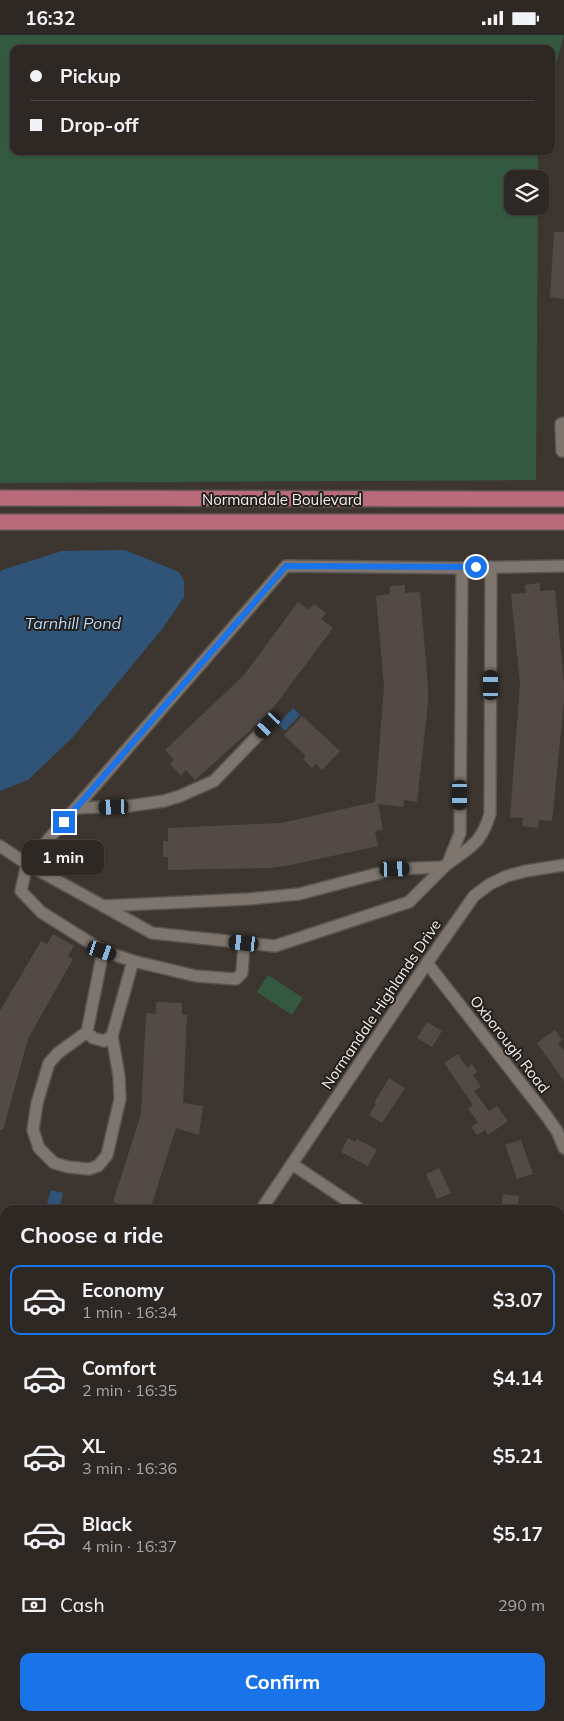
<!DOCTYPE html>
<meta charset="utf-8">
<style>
:root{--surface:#2e2824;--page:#3a3431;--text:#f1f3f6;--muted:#a7a6a6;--line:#494441;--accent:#1a73e8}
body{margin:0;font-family:Mulish,sans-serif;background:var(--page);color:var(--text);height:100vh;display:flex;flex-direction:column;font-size:19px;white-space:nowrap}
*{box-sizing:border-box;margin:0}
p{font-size:16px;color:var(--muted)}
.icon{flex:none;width:28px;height:28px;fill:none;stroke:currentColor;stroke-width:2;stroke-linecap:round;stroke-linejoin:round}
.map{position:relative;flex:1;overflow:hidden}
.drawer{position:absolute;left:0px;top:1170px;width:565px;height:516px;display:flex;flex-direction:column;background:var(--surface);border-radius:15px 15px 0 0;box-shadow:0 1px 4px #0004,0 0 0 1px var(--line)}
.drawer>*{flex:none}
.top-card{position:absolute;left:10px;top:10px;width:545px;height:110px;border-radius:10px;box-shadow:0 1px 4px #0004,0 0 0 1px var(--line);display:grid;align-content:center;height:110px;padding:0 20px;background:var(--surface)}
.fabs{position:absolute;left:504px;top:135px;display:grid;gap:10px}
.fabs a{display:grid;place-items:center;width:45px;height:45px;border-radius:10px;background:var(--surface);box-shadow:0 1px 4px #0004,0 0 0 1px var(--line);font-size:25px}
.end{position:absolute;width:22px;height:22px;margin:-11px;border:6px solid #1a73e8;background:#fff;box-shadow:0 0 0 2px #fff}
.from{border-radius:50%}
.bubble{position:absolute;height:35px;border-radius:10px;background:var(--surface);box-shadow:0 1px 4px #0004,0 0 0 1px var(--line);font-size:16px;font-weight:700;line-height:35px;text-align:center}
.car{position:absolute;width:15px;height:30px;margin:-15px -8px;border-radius:6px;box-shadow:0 0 4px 1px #0007;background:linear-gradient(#222 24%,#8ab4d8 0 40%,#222 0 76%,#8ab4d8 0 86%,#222 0)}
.top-card b{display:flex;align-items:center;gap:18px;height:48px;font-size:19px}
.top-card b+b{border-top:1px solid var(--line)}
.top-card i{width:12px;height:12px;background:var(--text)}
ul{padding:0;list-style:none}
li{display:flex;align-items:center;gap:15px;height:70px;margin:0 10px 8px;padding:0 10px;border:2px solid transparent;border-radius:10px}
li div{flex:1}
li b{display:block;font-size:19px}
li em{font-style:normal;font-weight:700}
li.on{border-color:var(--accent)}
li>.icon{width:45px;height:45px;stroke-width:1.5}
h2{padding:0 20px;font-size:22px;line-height:60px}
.pay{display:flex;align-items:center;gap:12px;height:55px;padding:0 20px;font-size:19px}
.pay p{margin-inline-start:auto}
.button{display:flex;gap:10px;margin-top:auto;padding:10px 20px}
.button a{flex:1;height:58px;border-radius:10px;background:var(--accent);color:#fff;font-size:20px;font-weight:700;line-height:58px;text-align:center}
.status{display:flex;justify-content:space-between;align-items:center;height:35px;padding:0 25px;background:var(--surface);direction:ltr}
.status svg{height:14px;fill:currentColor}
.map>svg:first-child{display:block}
</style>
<div class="status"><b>16:32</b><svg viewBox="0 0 49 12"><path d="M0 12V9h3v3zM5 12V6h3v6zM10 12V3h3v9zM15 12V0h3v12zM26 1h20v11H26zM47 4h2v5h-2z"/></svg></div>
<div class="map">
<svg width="564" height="1686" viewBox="0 0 564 1686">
<rect width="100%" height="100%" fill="#3d3630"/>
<!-- green -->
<g fill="#345941">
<polygon points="0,0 564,0 551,46 551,14 14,14 14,116 538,116 538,144 512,144 512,171 538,171 536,445 0,448"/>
<polygon points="268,940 303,963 292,980 257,957"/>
</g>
<!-- water -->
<g fill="#305477">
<polygon points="125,515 179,537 184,546 184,562 163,593 72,703 28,745 0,756 0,538 2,535 62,516"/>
<polygon points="293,673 300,680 285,696 278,689"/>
<polygon points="51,1155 63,1158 59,1175 45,1175"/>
</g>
<!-- building -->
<g fill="#534a45">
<polygon points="554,197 564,197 564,264 550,262"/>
<polygon points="540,548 540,556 555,555 564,649 564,666 552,786 539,785 538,793 522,791 523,783 510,782 520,649 511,559 526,558 525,550"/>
<polygon points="405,550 405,558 420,557 428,651 428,668 417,767 404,765 403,772 378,769 383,795 375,796 378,811 286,831 269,833 168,835 168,822 163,822 163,806 168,806 168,793 281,788 375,767 384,651 376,561 390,559 390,551"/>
<polygon points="298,567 309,575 314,569 326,578 321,584 333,593 276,669 265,682 195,745 186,735 181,741 170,729 174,725 165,715 244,640"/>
<polygon points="302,681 340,716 322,735 316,729 312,733 303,724 306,721 284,700"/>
<polygon points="53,899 74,911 68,921 73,924 28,1004 3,1095 0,1095 0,976 41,906 47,909"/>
<polygon points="156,967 182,968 182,980 187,980 183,1068 203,1071 199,1100 176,1093 150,1175 117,1175 118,1169 113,1167 141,1079 146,978 156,979"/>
<polygon points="427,987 442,996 432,1012 417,1003"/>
<polygon points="555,995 562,1005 558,1008 564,1016 564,1046 537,1008"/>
<polygon points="458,1019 467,1033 472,1029 477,1037 473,1040 481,1052 474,1056 489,1076 497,1071 508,1086 488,1100 485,1095 477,1100 471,1092 478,1087 468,1074 473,1070 444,1028"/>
<polygon points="389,1043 405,1053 382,1088 369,1080 376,1069 374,1068"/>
<polygon points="348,1103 355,1107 357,1104 377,1115 368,1131 341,1117"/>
<polygon points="521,1105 533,1139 517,1144 505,1110"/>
<polygon points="439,1133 451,1158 437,1164 426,1139"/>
<polygon points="503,1159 519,1161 517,1175 501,1175"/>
</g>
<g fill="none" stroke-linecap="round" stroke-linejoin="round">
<defs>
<g id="minor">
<polyline points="564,388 561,389 562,416 564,416"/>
<polygon points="286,531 462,533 460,798 448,828 409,867 275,911 152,898 27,829"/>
<polyline points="462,533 564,531"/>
<polyline points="76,773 129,771 164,766 180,761 214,746 268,690"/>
<polyline points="0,811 27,829 21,856 41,877 103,916 87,997 93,1003 104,1006 112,1001 133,926 196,941 236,944 242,938 244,908"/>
<path d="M449,828c24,-18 32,-20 41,-49l1,-247"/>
<polyline points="103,871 249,864 299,859 395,834 444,832"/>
<polyline points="103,916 133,926"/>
<polyline points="427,928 545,1079 557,1096 564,1113"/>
<polyline points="87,997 58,1018 49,1028 37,1068 33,1095 39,1113 54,1128 68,1132 89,1134 98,1131 107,1120 120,1064 119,1041 112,1001"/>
<polyline points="292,1129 361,1175"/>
<polyline points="261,1175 427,928 474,861 490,849 507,841 526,836 564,830"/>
<polyline points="560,1201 564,1186"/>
<polyline points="549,1681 550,1686"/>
<polyline points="61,1686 61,1681"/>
<polyline points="241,1686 242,1681"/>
</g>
<g id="major">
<polyline points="0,463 564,464"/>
<polyline points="0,487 564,487"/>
</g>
</defs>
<!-- minor casing -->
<use href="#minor" stroke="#5a544f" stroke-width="14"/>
<!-- major casing -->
<use href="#major" stroke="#5a544f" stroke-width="18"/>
<!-- minor -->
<use href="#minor" stroke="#7d756e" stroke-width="11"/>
<!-- major -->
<use href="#major" stroke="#b96a7b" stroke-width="15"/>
</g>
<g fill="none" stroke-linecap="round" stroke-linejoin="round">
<!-- route -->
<polyline stroke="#1a73e8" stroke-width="6" points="64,787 286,531 476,532"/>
</g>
<g text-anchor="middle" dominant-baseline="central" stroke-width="4" stroke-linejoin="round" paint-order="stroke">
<!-- street labels -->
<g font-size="15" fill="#f3eeea" stroke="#221f1c">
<text x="282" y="464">Normandale Boulevard</text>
<text transform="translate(381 969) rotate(-56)">Normandale Highlands Drive</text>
<text transform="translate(510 1009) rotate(52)">Oxborough Road</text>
</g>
<!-- water labels -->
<g font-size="16" font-style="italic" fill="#b5d8fa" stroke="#221f1c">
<text x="73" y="588">Tarnhill Pond</text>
</g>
</g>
</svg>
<div class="fabs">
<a><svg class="icon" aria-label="layers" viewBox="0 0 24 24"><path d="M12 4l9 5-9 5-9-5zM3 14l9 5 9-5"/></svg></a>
</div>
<i class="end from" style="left:476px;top:532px"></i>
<i class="end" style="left:64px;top:787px"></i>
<div class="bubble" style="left:22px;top:805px;width:82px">1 min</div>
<i class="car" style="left:491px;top:650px;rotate:0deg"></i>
<i class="car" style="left:268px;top:690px;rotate:223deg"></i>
<i class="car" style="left:460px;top:760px;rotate:180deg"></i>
<i class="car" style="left:114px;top:772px;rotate:268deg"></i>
<i class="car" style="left:395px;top:834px;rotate:88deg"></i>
<i class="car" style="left:244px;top:908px;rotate:276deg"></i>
<i class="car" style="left:102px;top:916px;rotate:109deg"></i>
<div class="top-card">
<b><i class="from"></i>Pickup</b>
<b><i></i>Drop-off</b>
</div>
<section class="drawer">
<h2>Choose a ride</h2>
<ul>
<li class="on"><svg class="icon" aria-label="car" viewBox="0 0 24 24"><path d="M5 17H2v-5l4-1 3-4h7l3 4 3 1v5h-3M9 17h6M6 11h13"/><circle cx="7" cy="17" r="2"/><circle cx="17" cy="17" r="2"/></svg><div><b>Economy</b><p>1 min · 16:34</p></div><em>$3.07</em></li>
<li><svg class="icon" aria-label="car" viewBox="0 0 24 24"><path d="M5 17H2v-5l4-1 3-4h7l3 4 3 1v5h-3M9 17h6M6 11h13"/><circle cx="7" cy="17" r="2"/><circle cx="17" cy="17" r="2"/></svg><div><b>Comfort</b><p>2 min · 16:35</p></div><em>$4.14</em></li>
<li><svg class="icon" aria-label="car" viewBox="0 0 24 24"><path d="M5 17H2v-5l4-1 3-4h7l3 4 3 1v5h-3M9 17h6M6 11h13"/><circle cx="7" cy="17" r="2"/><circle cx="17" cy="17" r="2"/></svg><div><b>XL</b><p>3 min · 16:36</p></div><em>$5.21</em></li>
<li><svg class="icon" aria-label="car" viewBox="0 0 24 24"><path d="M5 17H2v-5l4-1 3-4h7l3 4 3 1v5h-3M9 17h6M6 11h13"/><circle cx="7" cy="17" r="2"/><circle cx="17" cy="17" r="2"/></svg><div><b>Black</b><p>4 min · 16:37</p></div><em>$5.17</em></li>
</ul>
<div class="pay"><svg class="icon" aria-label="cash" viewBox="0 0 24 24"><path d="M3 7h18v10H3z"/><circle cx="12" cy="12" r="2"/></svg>Cash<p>290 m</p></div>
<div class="button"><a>Confirm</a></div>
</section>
</div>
